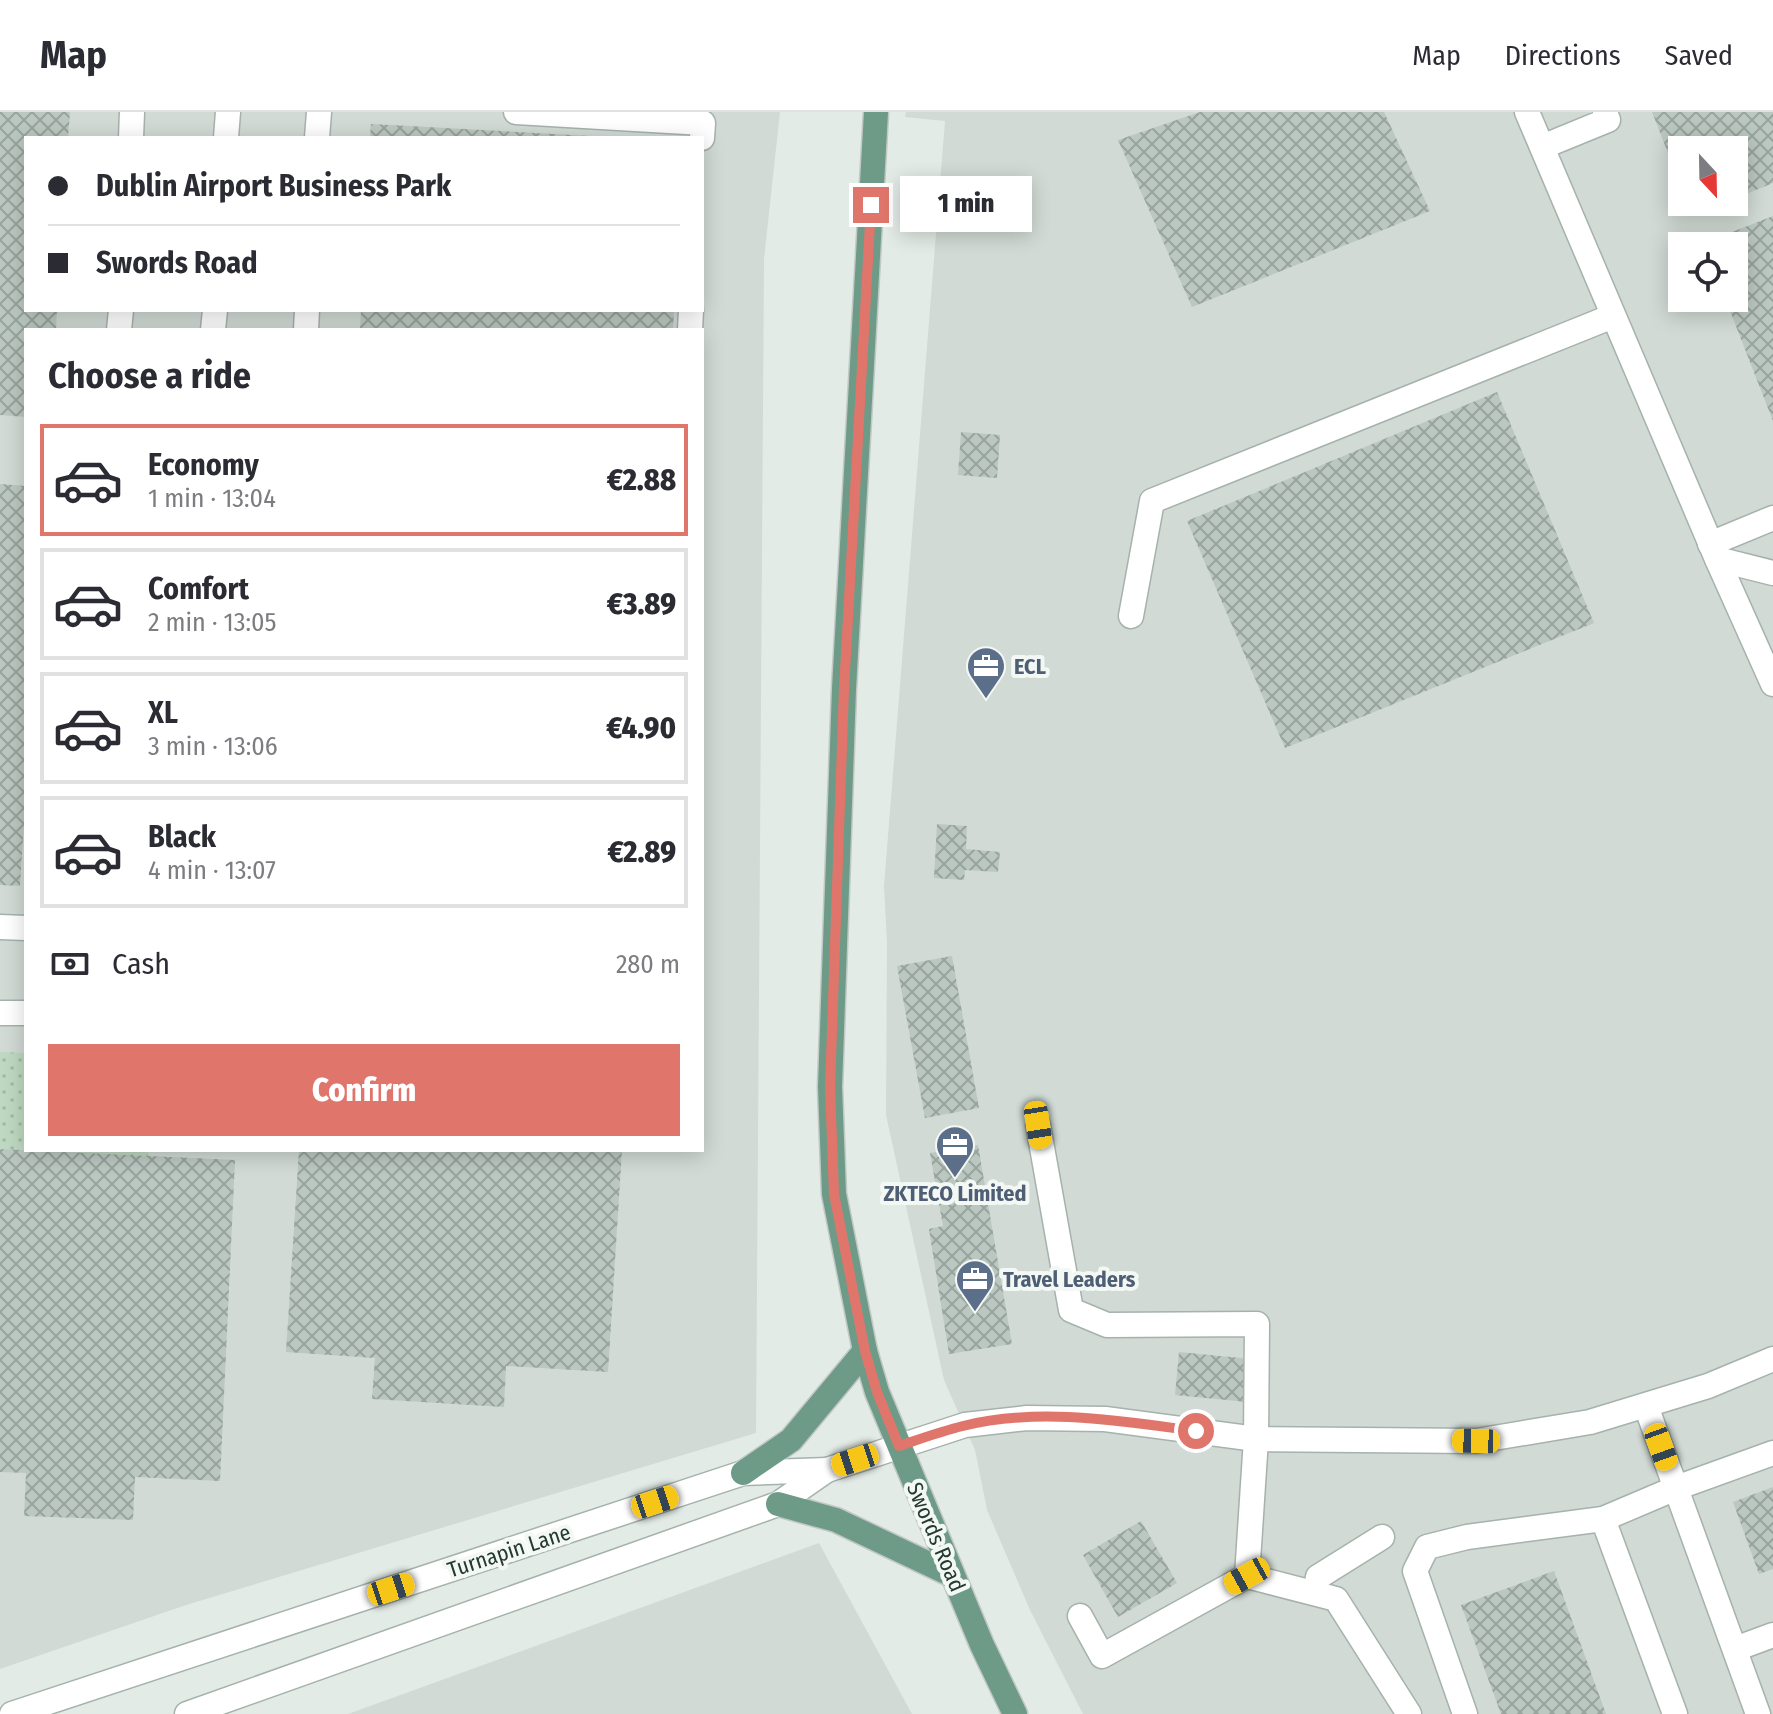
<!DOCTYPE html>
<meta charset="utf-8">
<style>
:root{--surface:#fff;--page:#f7f7f7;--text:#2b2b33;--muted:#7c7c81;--line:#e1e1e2;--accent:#e0766b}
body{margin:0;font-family:"Fira Sans Condensed",sans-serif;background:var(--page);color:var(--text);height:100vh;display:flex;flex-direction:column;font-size:30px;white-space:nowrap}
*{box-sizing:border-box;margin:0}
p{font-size:26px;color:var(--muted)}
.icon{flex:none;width:44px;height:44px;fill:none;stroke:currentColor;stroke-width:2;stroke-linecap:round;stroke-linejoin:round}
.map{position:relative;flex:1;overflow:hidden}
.details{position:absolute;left:24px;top:216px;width:680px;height:824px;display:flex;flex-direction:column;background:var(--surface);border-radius:0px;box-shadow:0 4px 20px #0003}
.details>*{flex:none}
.banner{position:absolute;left:24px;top:24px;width:680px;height:176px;border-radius:0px;box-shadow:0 4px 20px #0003;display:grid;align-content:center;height:176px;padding:0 24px;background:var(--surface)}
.needle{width:52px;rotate:158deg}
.controls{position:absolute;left:1668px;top:24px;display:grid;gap:16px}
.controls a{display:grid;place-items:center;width:80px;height:80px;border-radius:0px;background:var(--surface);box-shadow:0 4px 20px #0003;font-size:40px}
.end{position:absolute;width:36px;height:36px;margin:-18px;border:10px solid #e0766b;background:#fff;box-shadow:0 0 0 4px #fff}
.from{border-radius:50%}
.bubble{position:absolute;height:56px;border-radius:0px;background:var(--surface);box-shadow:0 4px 20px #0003;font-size:26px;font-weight:800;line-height:56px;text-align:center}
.car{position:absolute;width:24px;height:48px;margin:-24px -12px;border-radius:10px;box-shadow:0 0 6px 2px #0007;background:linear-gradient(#f5c518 24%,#345 0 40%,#f5c518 0 76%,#345 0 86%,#f5c518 0)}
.banner b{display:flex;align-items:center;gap:28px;height:76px;font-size:30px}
.banner b+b{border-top:2px solid var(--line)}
.banner i{width:20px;height:20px;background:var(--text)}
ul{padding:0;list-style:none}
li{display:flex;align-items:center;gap:24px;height:112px;margin:0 16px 12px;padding:0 8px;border:4px solid var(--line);border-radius:0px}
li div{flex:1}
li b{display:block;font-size:30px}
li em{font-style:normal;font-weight:800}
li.on{border-color:var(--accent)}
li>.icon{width:72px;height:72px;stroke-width:1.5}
h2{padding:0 24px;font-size:36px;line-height:96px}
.pay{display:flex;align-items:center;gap:20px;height:88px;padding:0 24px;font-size:30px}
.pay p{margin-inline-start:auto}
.button{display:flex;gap:16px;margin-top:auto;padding:16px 24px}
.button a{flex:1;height:92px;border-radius:0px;background:var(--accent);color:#fff;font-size:32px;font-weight:800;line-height:92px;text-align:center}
header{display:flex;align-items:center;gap:48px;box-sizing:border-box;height:112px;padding:0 40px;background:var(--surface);border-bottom:2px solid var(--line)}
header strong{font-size:38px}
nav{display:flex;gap:44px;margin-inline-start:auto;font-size:28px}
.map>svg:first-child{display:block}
</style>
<header>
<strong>Map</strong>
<nav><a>Map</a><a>Directions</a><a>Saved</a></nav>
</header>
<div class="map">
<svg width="1773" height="1602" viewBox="0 0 1773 1602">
<defs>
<pattern id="grass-dots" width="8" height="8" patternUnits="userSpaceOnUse" patternTransform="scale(2)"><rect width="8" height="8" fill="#bed9c1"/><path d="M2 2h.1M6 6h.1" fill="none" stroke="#a3bba6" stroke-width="1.8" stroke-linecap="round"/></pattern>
<pattern id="building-cross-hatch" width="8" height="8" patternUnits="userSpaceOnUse" patternTransform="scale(2)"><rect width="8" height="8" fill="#bbc8c1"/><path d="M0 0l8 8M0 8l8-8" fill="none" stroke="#98a39d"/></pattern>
</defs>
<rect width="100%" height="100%" fill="#e3ebe6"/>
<!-- built -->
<g fill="#d1dad5" fill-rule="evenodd">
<path d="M0,0h780l-16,147 -8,1174 -570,172 -186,64zM26,26h676v172h-676zM26,218h676v820h-676z"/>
<path d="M906,0h867v1602h-690l-53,-104 -43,-100 -12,-60 -31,-70 -58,-265 1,-173 -3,-56 61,-765 -40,-4zM1682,38h52v52h-52zM1682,134h52v52h-52z"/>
<polygon points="819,1431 912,1602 348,1602"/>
</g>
<!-- grass -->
<polygon fill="url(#grass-dots)" points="0,940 26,941 26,1038 148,1038 148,1044 0,1037"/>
<!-- building -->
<g fill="url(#building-cross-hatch)">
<polygon points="0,0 70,0 68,26 26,26 26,198 57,198 56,218 26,218 26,305 0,303"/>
<polygon points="1200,0 1384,0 1430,99 1192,195 1118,28"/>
<polygon points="1652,0 1773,0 1773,71 1734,87 1734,38 1682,38 1682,77"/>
<polygon points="371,12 590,24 589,26 370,26"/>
<polygon points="1687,90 1725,90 1692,103"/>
<polygon points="1773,104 1773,309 1725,186 1734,186 1734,134 1705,134 1704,131"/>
<polygon points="361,198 674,198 673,218 360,218"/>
<polygon points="1497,280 1594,511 1285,636 1187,409"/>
<polygon points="961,320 1000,323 997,366 958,363"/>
<polygon points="0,372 26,374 26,679 20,774 0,773"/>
<polygon points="937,712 967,714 966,737 1000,740 998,760 965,758 964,768 934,766"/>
<polygon points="952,844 979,996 925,1006 897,854"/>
<polygon points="978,1033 1012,1232 949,1242 929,1117 943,1114 930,1041"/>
<polygon points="0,1037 235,1048 220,1369 135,1365 133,1408 24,1404 26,1361 0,1360"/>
<polygon points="299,1038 622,1038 608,1260 506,1254 504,1295 372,1287 375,1246 286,1240"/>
<polygon points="1179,1240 1251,1247 1247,1290 1175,1283"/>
<polygon points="1773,1375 1773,1457 1759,1462 1733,1390"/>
<polygon points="1141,1409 1177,1471 1118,1505 1083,1443"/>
<polygon points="1554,1459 1606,1602 1501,1602 1461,1493"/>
</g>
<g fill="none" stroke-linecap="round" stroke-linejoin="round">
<defs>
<g id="minor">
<polyline points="516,0 703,11 702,26"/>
<polyline points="1527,0 1717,447 1773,572"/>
<polyline points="131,26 132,0"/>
<polyline points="226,26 228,0"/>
<polyline points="317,26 319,0"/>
<polyline points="1542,35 1608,8 1605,0"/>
<polyline points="119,218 121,198"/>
<polyline points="213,218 215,198"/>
<polyline points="306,218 307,198"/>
<polyline points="690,218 691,198"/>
<polyline points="1710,432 1773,406"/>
<polyline points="1717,447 1773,461"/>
<polyline points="1131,504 1152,389 1613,204"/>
<polyline points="0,815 26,816"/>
<polyline points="0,901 26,901"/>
<polyline points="1038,1013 1071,1198 1107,1213 1257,1212 1256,1327 1247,1464"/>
<polyline points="1646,1294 1758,1602"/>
<polyline points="1603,1407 1675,1602"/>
<polyline points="1315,1481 1318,1465 1382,1425"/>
<polyline points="1080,1504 1102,1544 1247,1464 1336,1487 1409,1602"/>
<polyline points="1735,1537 1773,1523"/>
<polyline points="12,1602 743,1361 827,1358"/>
<polyline points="187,1602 778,1392 827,1358 965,1313 1027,1306 1105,1307 1256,1327 1476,1329 1590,1310 1708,1274 1773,1247"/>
<polyline points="1465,1602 1415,1459 1427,1435 1467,1425 1603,1407 1676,1376 1773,1341"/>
</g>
<g id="major">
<polyline points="876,0 844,577 830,975 834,1082 865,1239 877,1280 982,1533 1015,1602"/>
<polyline points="743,1361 791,1328 865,1239"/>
<polyline points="778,1392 836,1408 952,1463"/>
</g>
</defs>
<!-- minor casing -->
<use href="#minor" stroke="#a6b2ac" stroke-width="27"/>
<!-- major casing -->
<use href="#major" stroke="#c2c8c5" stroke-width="27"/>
<!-- minor -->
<use href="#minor" stroke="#fff" stroke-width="24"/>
<!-- major -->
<use href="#major" stroke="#6d9b88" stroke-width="24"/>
</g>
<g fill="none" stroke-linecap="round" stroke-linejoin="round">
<!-- route -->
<path stroke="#e0766b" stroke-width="10" d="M871,93l-27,484 -14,398 4,107 31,157 12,41 22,54c21,-7 43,-15 64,-20 76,-19 157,-5 233,5"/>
</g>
<!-- icons -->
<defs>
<symbol id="office-pin" viewBox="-11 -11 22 30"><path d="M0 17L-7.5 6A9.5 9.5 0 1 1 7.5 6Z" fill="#5c6f8a" stroke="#f3f8f4"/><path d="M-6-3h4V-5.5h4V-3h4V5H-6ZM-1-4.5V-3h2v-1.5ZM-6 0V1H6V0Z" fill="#fff"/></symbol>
</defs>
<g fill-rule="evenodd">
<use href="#office-pin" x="964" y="532" width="44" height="60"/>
<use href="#office-pin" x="933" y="1011" width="44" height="60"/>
<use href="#office-pin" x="953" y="1145" width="44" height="60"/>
</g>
<g text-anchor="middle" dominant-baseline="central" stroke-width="8" stroke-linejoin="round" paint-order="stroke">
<!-- service labels -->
<g font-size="22" font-weight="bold" fill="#4e5e75" stroke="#f3f8f4" text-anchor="start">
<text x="1014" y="554">ECL</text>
<text x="955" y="1081" text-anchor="middle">ZKTECO Limited</text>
<text x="1003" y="1167">Travel Leaders</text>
</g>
<!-- street labels -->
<g font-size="22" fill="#253a31" stroke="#f3f8f4">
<text transform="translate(936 1425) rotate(67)">Swords Road</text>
<text transform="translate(509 1439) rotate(-18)">Turnapin Lane</text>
</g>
</g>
</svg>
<div class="controls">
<a><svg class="needle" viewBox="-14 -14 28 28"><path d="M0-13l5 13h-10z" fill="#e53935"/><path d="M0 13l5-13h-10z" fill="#7c7c81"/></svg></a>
<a><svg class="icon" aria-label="locate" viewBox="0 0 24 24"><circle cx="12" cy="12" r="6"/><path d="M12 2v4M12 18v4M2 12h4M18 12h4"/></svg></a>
</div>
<i class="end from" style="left:1196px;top:1319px"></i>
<i class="end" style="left:871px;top:93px"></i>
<div class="bubble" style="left:900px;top:64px;width:132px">1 min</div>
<i class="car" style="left:1038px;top:1013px;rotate:171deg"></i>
<i class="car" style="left:1476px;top:1329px;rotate:271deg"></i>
<i class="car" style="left:1661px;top:1335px;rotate:160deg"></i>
<i class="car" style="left:855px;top:1348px;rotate:252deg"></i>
<i class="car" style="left:655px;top:1390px;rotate:72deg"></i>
<i class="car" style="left:1247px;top:1464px;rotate:241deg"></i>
<i class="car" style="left:391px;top:1477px;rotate:72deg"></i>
<div class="banner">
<b><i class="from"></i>Dublin Airport Business Park</b>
<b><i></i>Swords Road</b>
</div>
<section class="details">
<h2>Choose a ride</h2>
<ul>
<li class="on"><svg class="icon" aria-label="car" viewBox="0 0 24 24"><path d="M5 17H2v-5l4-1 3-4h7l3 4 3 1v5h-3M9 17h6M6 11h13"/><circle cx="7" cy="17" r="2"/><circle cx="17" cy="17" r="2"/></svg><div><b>Economy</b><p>1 min · 13:04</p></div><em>€2.88</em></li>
<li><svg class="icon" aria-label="car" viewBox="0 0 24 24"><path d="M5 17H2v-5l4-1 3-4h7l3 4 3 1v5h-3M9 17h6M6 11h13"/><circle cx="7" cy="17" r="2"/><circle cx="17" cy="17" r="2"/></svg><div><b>Comfort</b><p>2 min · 13:05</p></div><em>€3.89</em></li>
<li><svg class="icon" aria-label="car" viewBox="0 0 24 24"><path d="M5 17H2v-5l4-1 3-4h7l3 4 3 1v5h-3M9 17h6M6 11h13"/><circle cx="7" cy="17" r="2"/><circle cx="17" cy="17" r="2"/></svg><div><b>XL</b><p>3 min · 13:06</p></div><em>€4.90</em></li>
<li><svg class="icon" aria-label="car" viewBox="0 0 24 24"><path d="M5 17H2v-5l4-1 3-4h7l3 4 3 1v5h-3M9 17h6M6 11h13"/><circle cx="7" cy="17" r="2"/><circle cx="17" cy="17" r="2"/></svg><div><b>Black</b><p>4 min · 13:07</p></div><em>€2.89</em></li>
</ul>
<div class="pay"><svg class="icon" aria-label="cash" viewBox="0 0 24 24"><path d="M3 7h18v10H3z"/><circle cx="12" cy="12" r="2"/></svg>Cash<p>280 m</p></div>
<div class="button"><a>Confirm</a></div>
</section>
</div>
